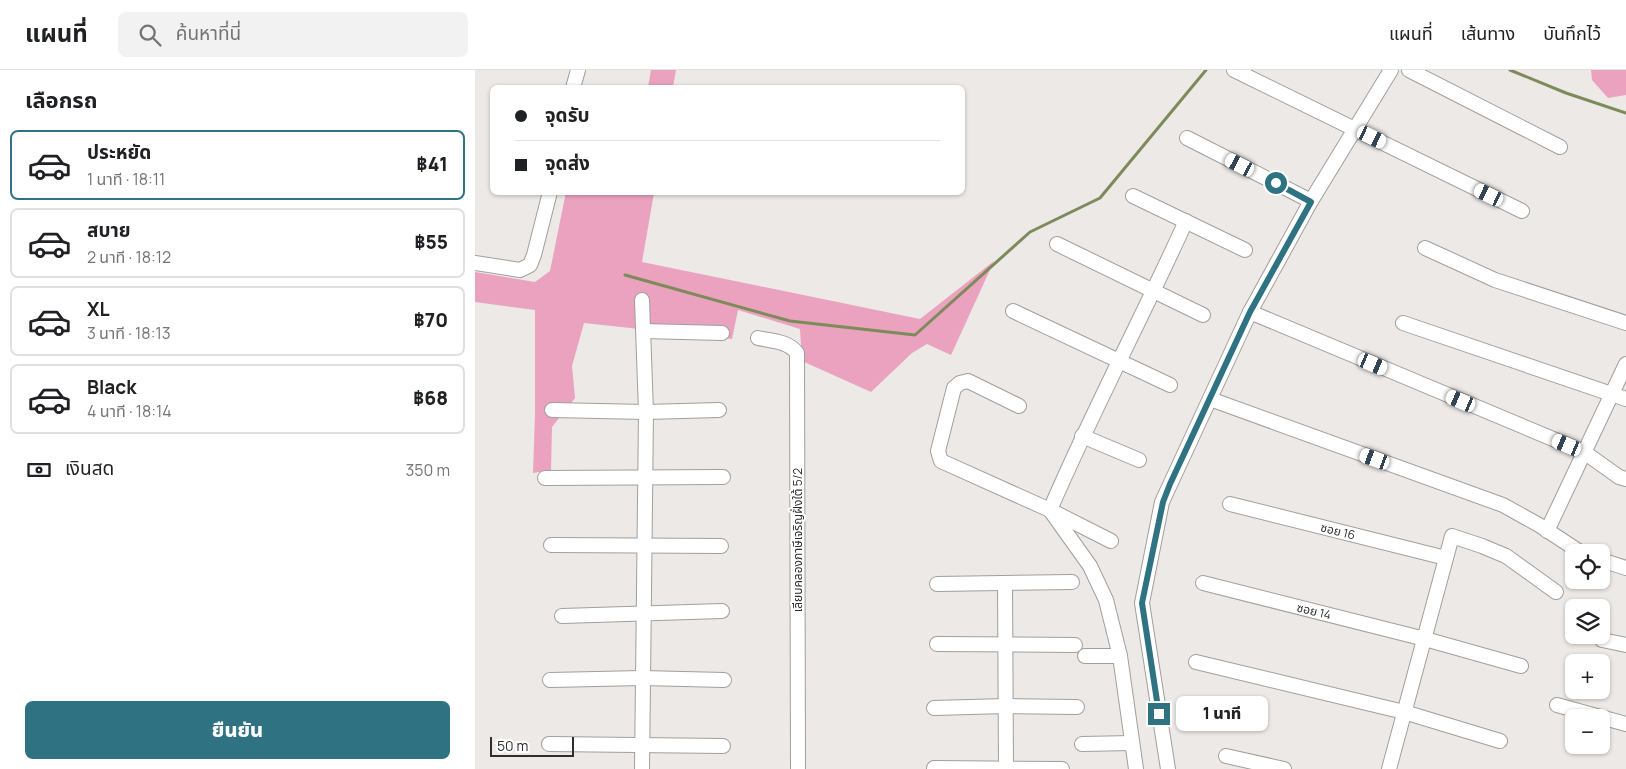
<!DOCTYPE html>
<html lang="th">
<meta charset="utf-8">
<style>
:root{--surface:#fff;--page:#f2f2f2;--text:#202124;--muted:#757577;--line:#e0e0e0;--accent:#2f7383}
body{margin:0;font-family:Manrope,"Noto Sans Thai",sans-serif;background:var(--page);color:var(--text);height:100vh;display:flex;flex-direction:column;font-size:19px;white-space:nowrap}
*{box-sizing:border-box;margin:0}
p{font-size:16px;color:var(--muted)}
.icon{flex:none;width:28px;height:28px;fill:none;stroke:currentColor;stroke-width:2;stroke-linecap:round;stroke-linejoin:round}
.map{position:relative;flex:1;overflow:hidden}
.side{display:flex;flex-direction:column;background:var(--surface);width:475px}
.side>*{flex:none}
.banner{position:absolute;left:15px;top:15px;width:475px;height:110px;border-radius:8px;box-shadow:0 1px 4px #0004;display:grid;align-content:center;height:110px;padding:0 25px;background:var(--surface)}
.fabs{position:absolute;left:1090px;top:474px;display:grid;gap:10px}
.fabs a{display:grid;place-items:center;width:45px;height:45px;border-radius:8px;background:var(--surface);box-shadow:0 1px 4px #0004;font-size:25px}
.scale{position:absolute;left:15px;bottom:12px;width:84px;box-sizing:border-box;padding-left:5px;border:2px solid #2f2e2d;border-top:0;font-size:14px;line-height:18px;white-space:nowrap;color:#2f2e2d;-webkit-text-stroke:4px #fff;paint-order:stroke}
.end{position:absolute;width:22px;height:22px;margin:-11px;border:6px solid #2f7383;background:#fff;box-shadow:0 0 0 2px #fff}
.from{border-radius:50%}
.bubble{position:absolute;height:35px;border-radius:8px;background:var(--surface);box-shadow:0 1px 4px #0004;font-size:16px;font-weight:800;line-height:35px;text-align:center}
.car{position:absolute;width:15px;height:30px;margin:-15px -8px;border-radius:6px;box-shadow:0 0 4px 1px #0007;background:linear-gradient(#fff 24%,#345 0 40%,#fff 0 76%,#345 0 86%,#fff 0)}
.banner b{display:flex;align-items:center;gap:18px;height:48px;font-size:19px}
.banner b+b{border-top:1px solid var(--line)}
.banner i{width:12px;height:12px;background:var(--text)}
ul{padding:0;list-style:none}
li{display:flex;align-items:center;gap:15px;height:70px;margin:0 10px 8px;padding:0 15px;border:2px solid var(--line);border-radius:8px}
li div{flex:1}
li b{display:block;font-size:19px}
li em{font-style:normal;font-weight:800}
li.on{border-color:var(--accent)}
li>.icon{width:45px;height:45px;stroke-width:1.5}
h2{padding:0 25px;font-size:22px;line-height:60px}
.pay{display:flex;align-items:center;gap:12px;height:55px;padding:0 25px;font-size:19px}
.pay p{margin-inline-start:auto}
.button{display:flex;gap:10px;margin-top:auto;padding:10px 25px}
.button a{flex:1;height:58px;border-radius:8px;background:var(--accent);color:#fff;font-size:20px;font-weight:800;line-height:58px;text-align:center}
header{display:flex;align-items:center;gap:30px;box-sizing:border-box;height:70px;padding:0 25px;background:var(--surface);border-bottom:1px solid var(--line)}
header strong{font-size:24px}
nav{display:flex;gap:28px;margin-inline-start:auto;font-size:18px}
.search{width:350px;height:45px;background:var(--page);display:flex;align-items:center;gap:12px;box-sizing:border-box;padding:0 18px;border-radius:8px;color:var(--muted);font-size:19px}
main{display:flex;flex:1;min-height:0}
.map>svg:first-child{display:block}
</style>
<header>
<strong>แผนที่</strong>
<div class="search"><svg class="icon" aria-label="search" viewBox="0 0 24 24"><circle cx="10" cy="10" r="6"/><path d="M15 15l6 6"/></svg>ค้นหาที่นี่</div>
<nav><a>แผนที่</a><a>เส้นทาง</a><a>บันทึกไว้</a></nav>
</header>
<main>
<section class="side">
<h2>เลือกรถ</h2>
<ul>
<li class="on"><svg class="icon" aria-label="car" viewBox="0 0 24 24"><path d="M5 17H2v-5l4-1 3-4h7l3 4 3 1v5h-3M9 17h6M6 11h13"/><circle cx="7" cy="17" r="2"/><circle cx="17" cy="17" r="2"/></svg><div><b>ประหยัด</b><p>1 นาที · 18:11</p></div><em>฿41</em></li>
<li><svg class="icon" aria-label="car" viewBox="0 0 24 24"><path d="M5 17H2v-5l4-1 3-4h7l3 4 3 1v5h-3M9 17h6M6 11h13"/><circle cx="7" cy="17" r="2"/><circle cx="17" cy="17" r="2"/></svg><div><b>สบาย</b><p>2 นาที · 18:12</p></div><em>฿55</em></li>
<li><svg class="icon" aria-label="car" viewBox="0 0 24 24"><path d="M5 17H2v-5l4-1 3-4h7l3 4 3 1v5h-3M9 17h6M6 11h13"/><circle cx="7" cy="17" r="2"/><circle cx="17" cy="17" r="2"/></svg><div><b>XL</b><p>3 นาที · 18:13</p></div><em>฿70</em></li>
<li><svg class="icon" aria-label="car" viewBox="0 0 24 24"><path d="M5 17H2v-5l4-1 3-4h7l3 4 3 1v5h-3M9 17h6M6 11h13"/><circle cx="7" cy="17" r="2"/><circle cx="17" cy="17" r="2"/></svg><div><b>Black</b><p>4 นาที · 18:14</p></div><em>฿68</em></li>
</ul>
<div class="pay"><svg class="icon" aria-label="cash" viewBox="0 0 24 24"><path d="M3 7h18v10H3z"/><circle cx="12" cy="12" r="2"/></svg>เงินสด<p>350 m</p></div>
<div class="button"><a>ยืนยัน</a></div>
</section>
<div class="map">
<svg width="1151" height="699" viewBox="0 0 1151 699">
<rect width="100%" height="100%" fill="#ece9e7"/>
<!-- forest -->
<g fill="#eaa2be">
<polygon points="176,0 201,0 198,17 173,17"/>
<polygon points="1116,0 1151,0 1151,25 1133,28 1117,10"/>
<polygon points="91,122 179,123 167,192 445,249 519,191 476,285 452,274 437,283 396,322 327,291 325,259 263,240 257,269 109,253 97,296 100,328 77,357 76,400 58,403 60,344 60,240 0,232 0,202 60,212 75,201"/>
</g>
<g fill="none" stroke-linecap="round" stroke-linejoin="round">
<!-- stream -->
<g stroke="#7d8a5a" stroke-width="3">
<polyline points="1035,0 1091,23 1151,43"/>
<polyline points="150,205 315,251 440,265 555,162 625,128 731,0"/>
</g>
<defs>
<g id="minor">
<polyline points="759,0 1047,141"/>
<polyline points="934,0 1085,77"/>
<polyline points="98,18 103,0"/>
<polyline points="712,68 836,131"/>
<polyline points="658,126 770,180"/>
<polyline points="582,174 728,245"/>
<polyline points="950,178 1020,210 1151,253"/>
<polyline points="0,193 45,200 55,195 59,185 75,122"/>
<polyline points="167,230 171,342 167,699"/>
<polyline points="538,241 695,315"/>
<polyline points="775,242 1109,382 1144,407 1151,409"/>
<polyline points="928,253 1151,329"/>
<polyline points="168,261 247,263"/>
<path d="M283,268c14,3 30,3 39,15l1,416"/>
<polyline points="735,329 1028,435 1064,455 1105,482"/>
<polyline points="544,336 493,311 485,313 479,318 463,381 466,391 575,440 636,471"/>
<polyline points="77,340 171,342 244,340"/>
<polyline points="607,366 664,390"/>
<polyline points="70,408 248,407"/>
<polyline points="755,434 971,488"/>
<polyline points="1072,461 1151,294"/>
<polyline points="76,475 246,476"/>
<polyline points="1126,490 1151,498"/>
<polyline points="728,513 950,569 1046,596"/>
<polyline points="462,514 597,512"/>
<polyline points="530,514 531,699"/>
<polyline points="87,546 247,541"/>
<polyline points="1127,570 1151,575"/>
<polyline points="462,574 600,575"/>
<polyline points="610,586 645,586"/>
<polyline points="721,592 929,642 1025,671"/>
<polyline points="75,610 167,608 249,610"/>
<polyline points="1082,635 1151,654"/>
<polyline points="459,638 531,636 602,637"/>
<polyline points="74,674 248,676"/>
<polyline points="607,674 657,673"/>
<polyline points="751,686 809,699"/>
<polyline points="459,698 587,699"/>
<path d="M661,699l-16,-113 -14,-56 -16,-34 -40,-56c42,-98 92,-192 136,-289"/>
<polyline points="693,699 667,533 687,432 775,242 836,131 916,0"/>
<polyline points="914,699 977,466 1007,476 1031,486 1081,522"/>
</g>
</defs>
<!-- minor casing -->
<use href="#minor" stroke="#a29f9d" stroke-width="16"/>
<!-- minor -->
<use href="#minor" stroke="#fff" stroke-width="14"/>
</g>
<g fill="none" stroke-linecap="round" stroke-linejoin="round">
<!-- route -->
<polyline stroke="#2f7383" stroke-width="6" points="684,644 667,533 688,432 695,414 775,242 836,132 801,113"/>
</g>
<g text-anchor="middle" dominant-baseline="central" stroke-width="4" stroke-linejoin="round" paint-order="stroke">
<!-- street labels -->
<g font-size="12" fill="#2f2e2d" stroke="#fff">
<text transform="translate(863 461) rotate(14)">ซอย 16</text>
<text transform="translate(322 470) rotate(-90)">เลียบคลองภาษีเจริญฝั่งใต้ 5/2</text>
<text transform="translate(839 541) rotate(14)">ซอย 14</text>
</g>
</g>
</svg>
<div class="fabs">
<a><svg class="icon" aria-label="locate" viewBox="0 0 24 24"><circle cx="12" cy="12" r="6"/><path d="M12 2v4M12 18v4M2 12h4M18 12h4"/></svg></a>
<a><svg class="icon" aria-label="layers" viewBox="0 0 24 24"><path d="M12 4l9 5-9 5-9-5zM3 14l9 5 9-5"/></svg></a>
<a>+</a>
<a>−</a>
</div>
<div class="scale">50 m</div>
<i class="end from" style="left:801px;top:113px"></i>
<i class="end" style="left:684px;top:644px"></i>
<div class="bubble" style="left:701px;top:626px;width:92px">1 นาที</div>
<i class="car" style="left:897px;top:67px;rotate:116deg"></i>
<i class="car" style="left:765px;top:95px;rotate:297deg"></i>
<i class="car" style="left:1014px;top:125px;rotate:296deg"></i>
<i class="car" style="left:898px;top:294px;rotate:113deg"></i>
<i class="car" style="left:986px;top:331px;rotate:293deg"></i>
<i class="car" style="left:1092px;top:375px;rotate:293deg"></i>
<i class="car" style="left:900px;top:389px;rotate:290deg"></i>
<div class="banner">
<b><i class="from"></i>จุดรับ</b>
<b><i></i>จุดส่ง</b>
</div>
</div>
</main>
